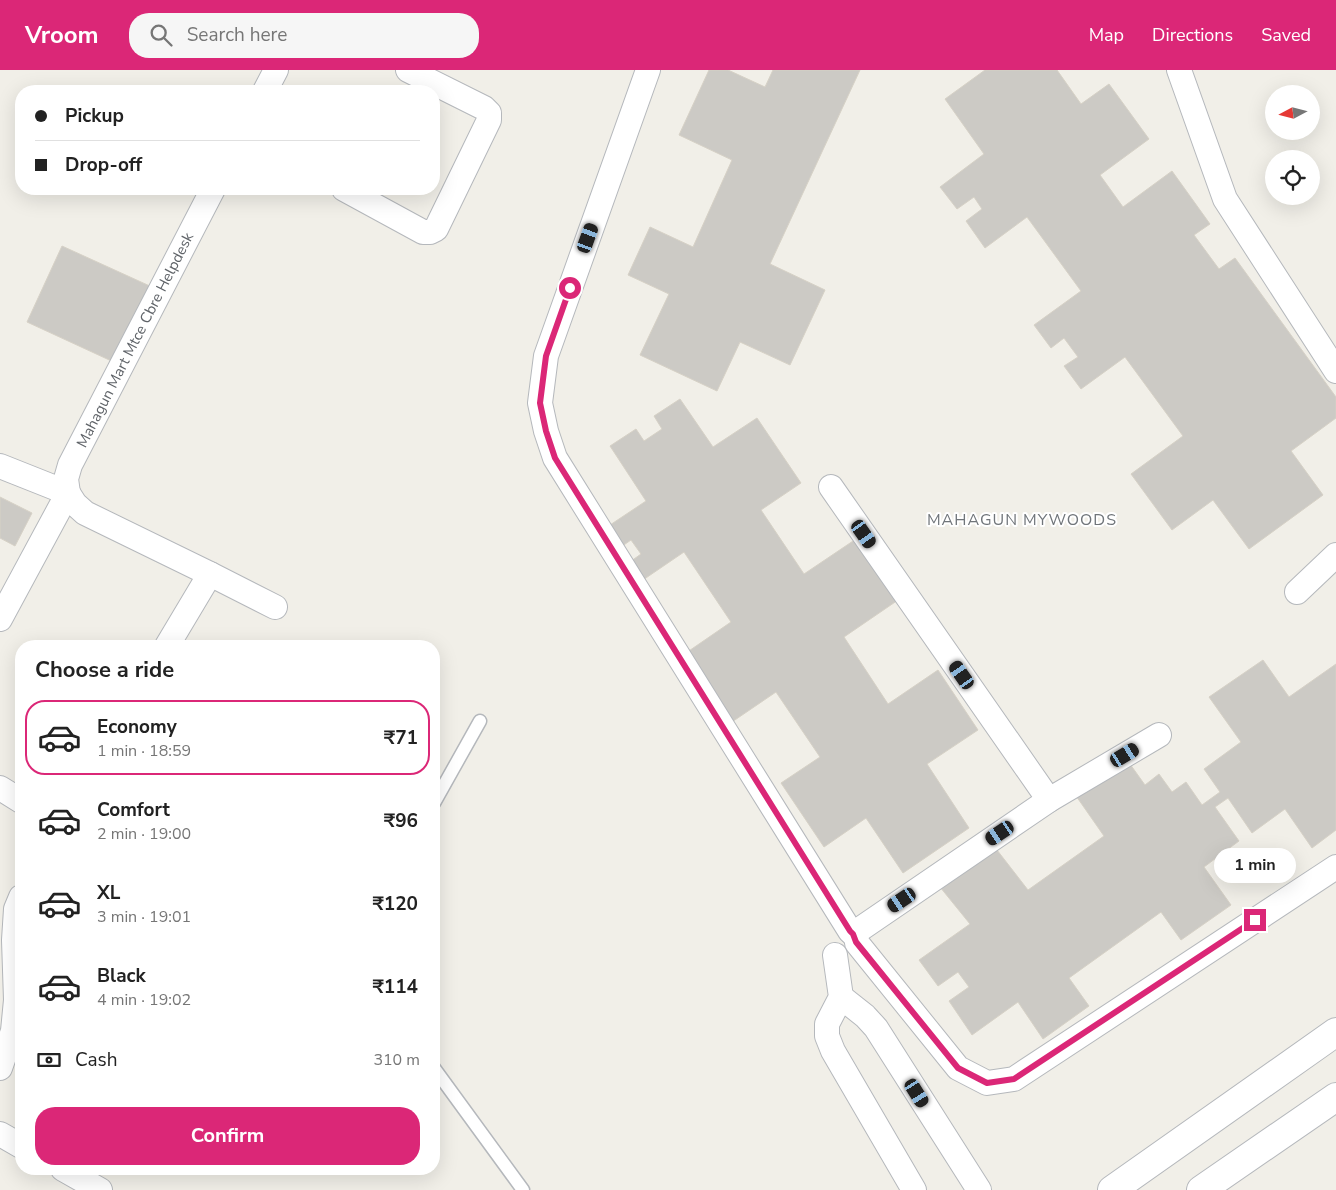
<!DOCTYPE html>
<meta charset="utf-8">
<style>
:root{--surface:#fff;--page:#f6f6f6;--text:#222;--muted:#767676;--line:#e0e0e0;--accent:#db2777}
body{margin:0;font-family:"Nunito Sans",sans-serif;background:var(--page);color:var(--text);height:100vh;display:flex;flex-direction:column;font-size:19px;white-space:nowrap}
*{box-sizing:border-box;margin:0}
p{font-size:16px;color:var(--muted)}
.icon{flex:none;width:28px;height:28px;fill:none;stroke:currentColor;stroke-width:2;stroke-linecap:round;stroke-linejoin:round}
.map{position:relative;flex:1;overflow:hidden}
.drawer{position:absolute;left:15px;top:570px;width:425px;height:535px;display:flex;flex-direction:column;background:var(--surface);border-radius:20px;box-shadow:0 5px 20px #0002}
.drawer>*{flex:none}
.guide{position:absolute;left:15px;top:15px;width:425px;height:110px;border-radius:20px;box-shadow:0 5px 20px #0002;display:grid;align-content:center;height:110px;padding:0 20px;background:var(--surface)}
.needle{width:32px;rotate:263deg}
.tools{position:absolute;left:1265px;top:15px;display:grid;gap:10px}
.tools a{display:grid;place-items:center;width:55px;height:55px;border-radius:50%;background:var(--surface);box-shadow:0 5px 20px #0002;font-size:25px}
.end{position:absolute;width:22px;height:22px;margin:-11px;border:6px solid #db2777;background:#fff;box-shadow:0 0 0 2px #fff}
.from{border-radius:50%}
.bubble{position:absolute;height:35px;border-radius:18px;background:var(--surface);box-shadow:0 5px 20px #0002;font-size:16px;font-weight:700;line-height:35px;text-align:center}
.car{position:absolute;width:15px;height:30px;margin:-15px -8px;border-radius:6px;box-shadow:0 0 4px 1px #0007;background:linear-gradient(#222 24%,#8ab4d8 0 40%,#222 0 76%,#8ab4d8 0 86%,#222 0)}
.guide b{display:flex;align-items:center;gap:18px;height:48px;font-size:19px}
.guide b+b{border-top:1px solid var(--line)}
.guide i{width:12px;height:12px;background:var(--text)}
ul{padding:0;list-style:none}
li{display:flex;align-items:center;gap:15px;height:75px;margin:0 10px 8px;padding:0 10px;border:2px solid transparent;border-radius:20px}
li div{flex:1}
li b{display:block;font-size:19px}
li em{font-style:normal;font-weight:700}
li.selected{border-color:var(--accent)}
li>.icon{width:45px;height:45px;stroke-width:1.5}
h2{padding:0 20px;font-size:22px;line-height:60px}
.pay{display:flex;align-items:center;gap:12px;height:55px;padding:0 20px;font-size:19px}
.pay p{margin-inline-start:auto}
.primary-button{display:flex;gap:10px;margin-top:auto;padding:10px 20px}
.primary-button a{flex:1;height:58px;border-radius:20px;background:var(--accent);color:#fff;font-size:20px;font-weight:700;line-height:58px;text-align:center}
header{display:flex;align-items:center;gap:30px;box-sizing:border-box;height:70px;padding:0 25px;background:var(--accent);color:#fff}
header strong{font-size:24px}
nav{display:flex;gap:28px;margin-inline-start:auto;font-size:18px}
.search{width:350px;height:45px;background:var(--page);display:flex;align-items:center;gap:12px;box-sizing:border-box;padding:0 18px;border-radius:20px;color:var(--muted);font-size:19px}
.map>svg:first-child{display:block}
</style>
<header>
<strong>Vroom</strong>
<div class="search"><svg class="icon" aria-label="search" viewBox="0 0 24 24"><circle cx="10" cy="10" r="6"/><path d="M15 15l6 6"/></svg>Search here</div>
<nav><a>Map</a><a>Directions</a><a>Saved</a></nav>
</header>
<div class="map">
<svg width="1336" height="1120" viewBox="0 0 1336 1120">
<rect width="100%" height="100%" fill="#f1efe8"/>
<!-- building -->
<g fill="#cccac5" stroke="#d6d1c6">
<polygon points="709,0 728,0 765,17 773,0 860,0 770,194 825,220 790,295 740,272 717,321 640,285 669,224 628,205 650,157 693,177 732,90 679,65"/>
<polygon points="985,0 1057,0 1081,34 1109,14 1149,69 1100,105 1123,137 1172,101 1210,154 1194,165 1219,199 1235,188 1336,327 1336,348 1291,381 1323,425 1249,479 1213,430 1172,460 1131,404 1183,366 1125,287 1081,319 1064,296 1078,287 1064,268 1051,278 1034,255 1081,221 1027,147 985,178 966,151 982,139 974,127 957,139 940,117 984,84 945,29"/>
<polygon points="62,176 152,217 118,294 27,252"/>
<polygon points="680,329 713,377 757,348 801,413 761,440 804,504 859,467 901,528 844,567 888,634 938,600 978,660 927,694 969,758 903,803 866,748 824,777 781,713 820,687 776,622 729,654 683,585 731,552 684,482 640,512 627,494 641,484 631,470 618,479 604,459 646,431 610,376 636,359 644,371 662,359 654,346"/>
<polygon points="0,427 32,443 15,476 0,468"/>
<polygon points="1263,590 1289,627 1336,594 1336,760 1312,778 1285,739 1252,763 1228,728 1215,737 1239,771 1204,797 1231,835 1181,870 1161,842 1069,908 1089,936 1043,969 1018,932 972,965 949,931 969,917 958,902 938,916 919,890 970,854 940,817 997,780 1028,820 1104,766 1074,723 1125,687 1145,715 1159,704 1172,722 1186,712 1202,735 1220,722 1204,699 1241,672 1209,627"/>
</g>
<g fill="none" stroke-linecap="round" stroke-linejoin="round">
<defs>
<g id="service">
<polyline points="434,733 480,651"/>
<polyline points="434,998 523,1120"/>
</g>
<g id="minor">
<polyline points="648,0 546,286 540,333 546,361 555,388 850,861"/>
<polyline points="1179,0 1225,129 1336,301"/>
<polyline points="265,21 276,0"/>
<polyline points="344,119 423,162 430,162 436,159 489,50 489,43 484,38 408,0"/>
<polyline points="0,396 68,423 75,434 85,443 210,504 275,537"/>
<polyline points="831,417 1049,730"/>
<polyline points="68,423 66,409 70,395 213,119"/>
<polyline points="1297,522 1336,485"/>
<polyline points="0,549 68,423"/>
<polyline points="167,576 210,504"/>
<polyline points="0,718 21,731"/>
<polyline points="853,864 1049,730 1159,665"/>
<polyline points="857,873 958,998 987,1013 1014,1009 1336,797"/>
<polyline points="835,885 841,927 827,954 827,966 833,981 914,1120"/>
<polyline points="841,927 865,946 876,958 979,1120"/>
<polyline points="0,998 13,961 16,930 14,870 16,839 21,827"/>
<polyline points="0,1064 21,1076"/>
<polyline points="63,1099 100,1120"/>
</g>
<g id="tertiary">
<polyline points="1112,1120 1336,962"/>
<polyline points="1201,1120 1336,1027"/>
</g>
</defs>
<!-- service casing -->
<use href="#service" stroke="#b5b8bc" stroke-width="15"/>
<!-- minor casing -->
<use href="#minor" stroke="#b5b8bc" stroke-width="26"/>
<!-- tertiary casing -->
<use href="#tertiary" stroke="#b5b8bc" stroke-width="30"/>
<!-- service -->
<use href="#service" stroke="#fff" stroke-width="12"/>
<!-- minor -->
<use href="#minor" stroke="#fff" stroke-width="24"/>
<!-- tertiary -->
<use href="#tertiary" stroke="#fff" stroke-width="28"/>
</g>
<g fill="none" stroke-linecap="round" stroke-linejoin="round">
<!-- route -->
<polyline stroke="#db2777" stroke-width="6" points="570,218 546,286 540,333 546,361 555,388 850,861 853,864 856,872 958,998 987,1013 1014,1009 1255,850"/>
</g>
<g text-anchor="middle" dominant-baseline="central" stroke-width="4" stroke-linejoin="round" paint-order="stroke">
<!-- street labels -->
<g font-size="15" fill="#5f6368" stroke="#fff">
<text transform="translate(135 270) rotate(-63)">Mahagun Mart Mtce Cbre Helpdesk</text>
</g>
<!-- neighbourhood labels -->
<g font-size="16" letter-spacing="1" fill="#70757a" stroke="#fff">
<text x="1022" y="450">MAHAGUN MYWOODS</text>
</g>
</g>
</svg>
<div class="tools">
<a><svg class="needle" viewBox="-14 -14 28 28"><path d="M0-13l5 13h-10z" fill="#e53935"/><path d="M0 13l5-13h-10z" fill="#767676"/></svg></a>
<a><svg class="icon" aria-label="locate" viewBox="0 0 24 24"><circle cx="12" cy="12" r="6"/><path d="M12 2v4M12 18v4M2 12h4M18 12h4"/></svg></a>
</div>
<i class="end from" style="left:570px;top:218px"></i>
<i class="end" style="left:1255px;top:850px"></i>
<div class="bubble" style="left:1214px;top:778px;width:82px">1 min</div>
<i class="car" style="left:588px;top:168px;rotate:20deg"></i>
<i class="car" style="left:864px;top:464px;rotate:145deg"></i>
<i class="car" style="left:962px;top:605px;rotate:325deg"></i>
<i class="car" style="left:1125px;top:685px;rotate:59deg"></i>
<i class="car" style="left:1000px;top:763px;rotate:236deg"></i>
<i class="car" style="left:902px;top:830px;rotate:236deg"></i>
<i class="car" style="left:917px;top:1023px;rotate:148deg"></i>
<div class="guide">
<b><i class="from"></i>Pickup</b>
<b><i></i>Drop-off</b>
</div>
<section class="drawer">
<h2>Choose a ride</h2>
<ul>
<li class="selected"><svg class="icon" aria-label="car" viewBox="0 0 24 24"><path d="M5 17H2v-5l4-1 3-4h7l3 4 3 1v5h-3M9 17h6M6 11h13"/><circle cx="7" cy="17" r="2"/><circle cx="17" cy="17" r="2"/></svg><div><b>Economy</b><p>1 min · 18:59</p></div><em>₹71</em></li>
<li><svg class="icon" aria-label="car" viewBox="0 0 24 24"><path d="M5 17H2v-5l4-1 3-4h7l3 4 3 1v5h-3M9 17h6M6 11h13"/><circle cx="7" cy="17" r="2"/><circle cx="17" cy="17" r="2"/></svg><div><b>Comfort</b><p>2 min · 19:00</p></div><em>₹96</em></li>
<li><svg class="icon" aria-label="car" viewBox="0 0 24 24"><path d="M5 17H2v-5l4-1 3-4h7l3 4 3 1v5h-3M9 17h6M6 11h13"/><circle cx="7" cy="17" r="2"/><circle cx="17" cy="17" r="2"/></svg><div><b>XL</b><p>3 min · 19:01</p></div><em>₹120</em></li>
<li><svg class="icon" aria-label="car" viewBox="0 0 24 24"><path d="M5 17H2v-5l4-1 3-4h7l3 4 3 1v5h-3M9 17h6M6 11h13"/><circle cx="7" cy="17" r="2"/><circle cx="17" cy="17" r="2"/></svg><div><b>Black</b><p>4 min · 19:02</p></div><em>₹114</em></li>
</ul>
<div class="pay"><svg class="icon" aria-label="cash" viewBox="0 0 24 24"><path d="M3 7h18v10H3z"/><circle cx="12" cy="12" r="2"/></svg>Cash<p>310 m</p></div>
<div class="primary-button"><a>Confirm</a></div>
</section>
</div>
